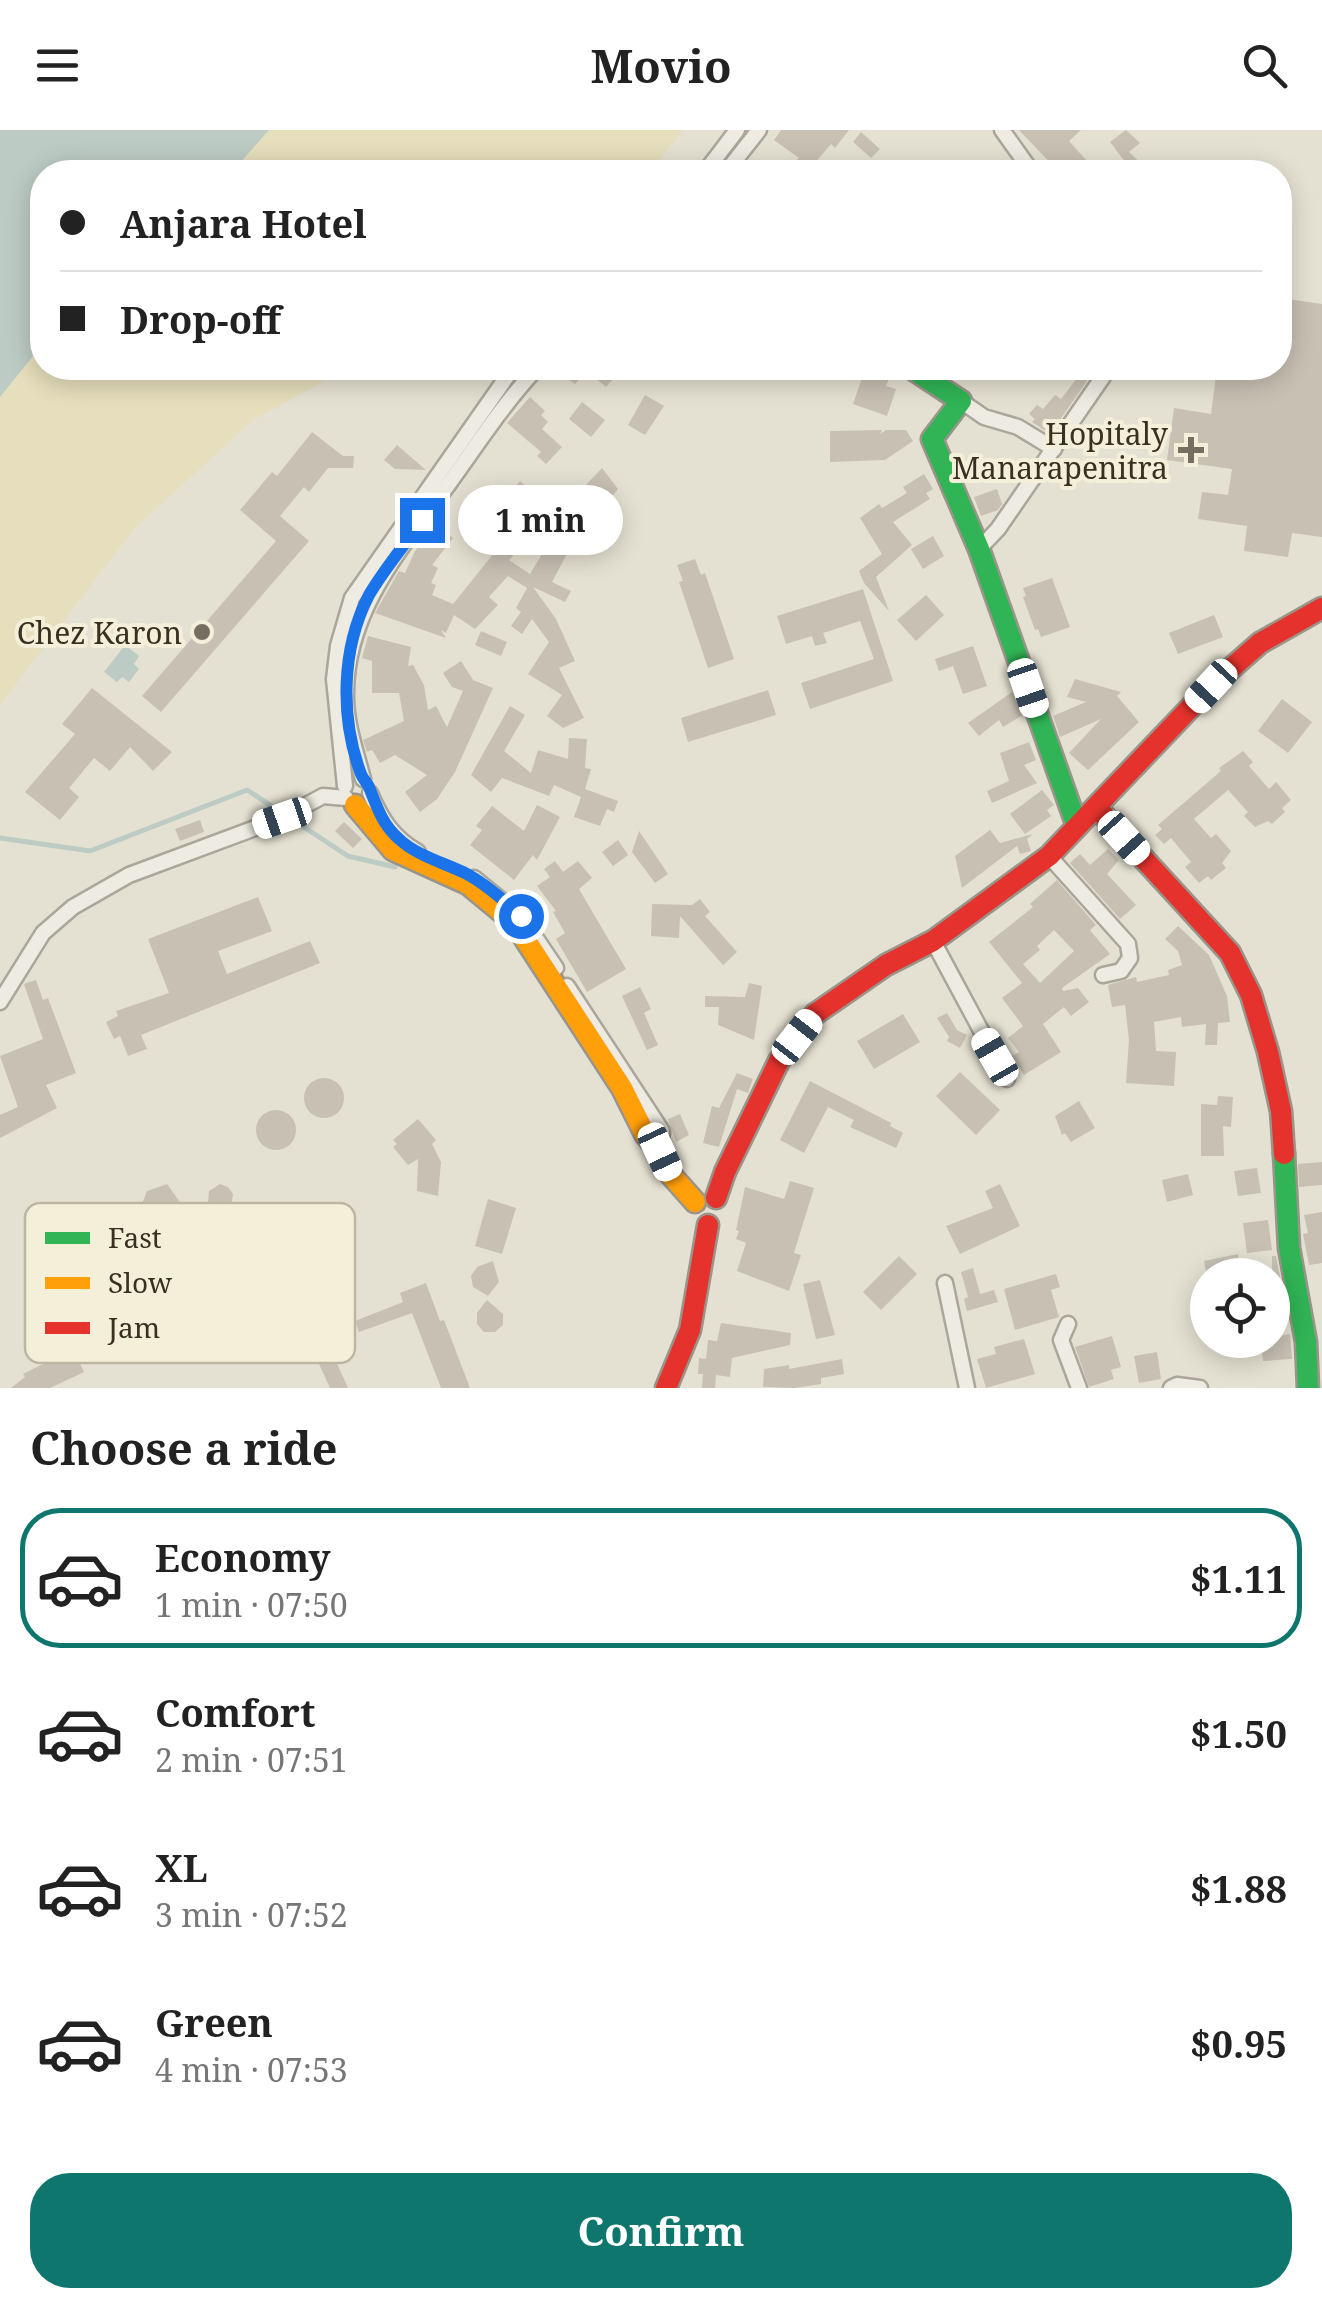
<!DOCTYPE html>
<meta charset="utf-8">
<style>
:root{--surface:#fff;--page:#f2f2f2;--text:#222;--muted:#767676;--line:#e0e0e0;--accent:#0f766e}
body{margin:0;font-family:"Noto Serif",serif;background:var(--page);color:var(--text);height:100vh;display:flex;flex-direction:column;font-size:38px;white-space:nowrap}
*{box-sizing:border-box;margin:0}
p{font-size:32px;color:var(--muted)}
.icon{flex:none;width:55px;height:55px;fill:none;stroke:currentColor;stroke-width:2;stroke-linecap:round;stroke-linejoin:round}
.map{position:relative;height:1258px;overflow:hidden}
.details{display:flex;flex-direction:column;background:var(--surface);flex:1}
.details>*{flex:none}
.banner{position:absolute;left:30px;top:30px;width:1262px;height:220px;border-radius:40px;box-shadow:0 5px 25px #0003;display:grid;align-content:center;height:220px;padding:0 30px;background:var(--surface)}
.tools{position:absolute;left:1190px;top:1128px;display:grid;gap:20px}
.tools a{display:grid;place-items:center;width:100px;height:100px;border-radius:50%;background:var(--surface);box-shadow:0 5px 25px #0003;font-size:50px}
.end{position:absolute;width:45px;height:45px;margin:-22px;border:12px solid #1a73e8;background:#fff;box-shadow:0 0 0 5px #fff}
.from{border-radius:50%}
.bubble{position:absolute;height:70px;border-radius:35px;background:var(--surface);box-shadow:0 5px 25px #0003;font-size:32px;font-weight:700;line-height:70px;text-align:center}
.car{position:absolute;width:30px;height:60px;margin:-30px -15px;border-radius:12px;box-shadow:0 0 8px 2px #0007;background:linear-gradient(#fff 24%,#345 0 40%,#fff 0 76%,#345 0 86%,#fff 0)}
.banner b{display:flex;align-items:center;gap:35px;height:95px;font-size:38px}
.banner b+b{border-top:2px solid var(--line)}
.banner i{width:25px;height:25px;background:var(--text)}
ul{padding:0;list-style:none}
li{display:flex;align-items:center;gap:30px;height:140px;margin:0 20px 15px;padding:0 10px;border:5px solid transparent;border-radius:40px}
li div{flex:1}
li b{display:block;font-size:38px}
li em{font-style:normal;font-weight:700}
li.current{border-color:var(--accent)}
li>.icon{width:90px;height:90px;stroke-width:1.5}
h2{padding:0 30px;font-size:45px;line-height:120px}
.button{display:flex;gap:20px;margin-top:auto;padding:20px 30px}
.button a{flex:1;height:115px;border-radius:40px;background:var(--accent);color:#fff;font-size:40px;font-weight:700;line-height:115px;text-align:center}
header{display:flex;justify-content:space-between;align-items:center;height:130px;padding:0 30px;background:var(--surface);font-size:45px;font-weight:700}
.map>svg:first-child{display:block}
</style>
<header><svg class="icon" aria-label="menu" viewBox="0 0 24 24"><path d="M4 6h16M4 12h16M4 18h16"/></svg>Movio<svg class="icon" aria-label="search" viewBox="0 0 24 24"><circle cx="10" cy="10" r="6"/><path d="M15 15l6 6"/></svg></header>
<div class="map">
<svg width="1322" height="1258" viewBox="0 0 1322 1258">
<rect width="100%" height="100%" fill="#e5e1d2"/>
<!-- sand -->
<g fill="#e6debc">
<polygon points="269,0 683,0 650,42 232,42"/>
<polygon points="42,215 42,238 349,238 253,290 133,400 0,575 0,267"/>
</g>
<!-- water -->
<g fill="#bccbc3">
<polygon points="0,0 269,0 232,42 42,42 42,215 0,267"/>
<polygon points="125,515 139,526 134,534 139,539 129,552 122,547 117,552 104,542"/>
</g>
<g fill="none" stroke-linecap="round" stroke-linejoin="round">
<!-- stream -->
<polyline stroke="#bccbc3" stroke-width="5" points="0,708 90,721 247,660 348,726 395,737"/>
</g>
<!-- building -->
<g fill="#c8c0b3" fill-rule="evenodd">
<polygon points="781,0 849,0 835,18 831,14 807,42 786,42 799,28 774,10"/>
<polygon points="1019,0 1081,0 1069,11 1097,42 1059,42"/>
<polygon points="1126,0 1140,13 1129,22 1150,42 1133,42 1110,12"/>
<polygon points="861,2 880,19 871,28 853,12"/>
<polygon points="1280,168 1322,174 1322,407 1292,403 1288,427 1244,421 1247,396 1198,389 1202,362 1228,365 1232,339 1167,330 1174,278 1211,284 1217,238 1280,238"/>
<polygon points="574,238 602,238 614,248 606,257 587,241 575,254 566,248"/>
<polygon points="1085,238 1096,238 1050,304 1032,292 1035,289 1029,284 1037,275 1043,279 1055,265 1061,269"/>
<polygon points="872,241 889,249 886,256 896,259 887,286 853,274 862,248 868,250"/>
<polygon points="645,265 664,276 645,305 628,295"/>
<polygon points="530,267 545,281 541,285 548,292 542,299 562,317 546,334 537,326 541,322 507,293"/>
<polygon points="582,272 605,290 591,307 569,289"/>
<polygon points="882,300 880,304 886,300 906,300 913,311 885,330 830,332 830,301"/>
<polygon points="312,302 343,326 354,326 353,338 328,338 309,362 304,357 280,386 309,411 161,582 142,566 276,411 240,380 272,342 277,346"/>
<polygon points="397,315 426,340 395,339 384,330"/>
<polygon points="602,338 618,359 610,369 616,377 606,385 583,358"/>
<polygon points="924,344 933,359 926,363 930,369 893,392 912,415 876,447 889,481 864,453 859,441 882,424 860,388 879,374 882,378 907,363 903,357"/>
<path d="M520,351l13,12 -23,26 59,31 -17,32 19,9 -6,11 -32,-15 23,32 19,42 -16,7 25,50 -21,10 -16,-12 15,-21 -34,-21 21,-32 -17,-23 -10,15 -11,-8 10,-14 -5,-4 11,-20 -19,-12 -19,21 9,8 -23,24 -21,-14 -8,18 -5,-3 5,8 -71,-25 24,-42 6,2 10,-22 21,-26 17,13 -21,27 6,3 -7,15 5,2 -4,10 21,9 53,-66 -7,-7 3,-3 -21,-22 6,1 9,-8 4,4zM523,414l19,10 -12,20 -21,-14z"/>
<polygon points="997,359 1002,374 998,380 981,386 974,367"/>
<polygon points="933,406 944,426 923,439 911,419"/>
<polygon points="695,429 701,445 705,443 734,529 708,538 679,452 683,451 677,435"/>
<polygon points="1052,448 1070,497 1041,507 1038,499 1035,500 1023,467 1026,466 1023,458"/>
<polygon points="863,459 893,551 810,579 801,553 874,529 860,491 823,503 827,513 815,516 812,506 786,514 777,486"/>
<polygon points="926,465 944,485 916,511 897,490"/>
<polygon points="1214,485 1223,507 1178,524 1169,503"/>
<polygon points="481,501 507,512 501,526 475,515"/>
<polygon points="368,506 411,517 408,536 413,535 424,555 428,580 436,576 447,597 463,561 452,557 443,543 461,531 473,550 493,558 455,642 437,669 420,682 405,662 427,645 395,625 380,633 372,620 367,622 363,610 404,591 399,563 372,563 372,531 362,528"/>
<polygon points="973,516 987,556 963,564 953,536 939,541 935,529"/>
<polygon points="1075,549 1121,562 1117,566 1139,592 1088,640 1069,623 1101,589 1060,607 1053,586 1086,572 1067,567"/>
<polygon points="92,558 172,622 153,641 130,617 110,641 94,628 69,658 79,667 60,690 25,662 75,604 62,594"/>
<polygon points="768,560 776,585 688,612 681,588"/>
<polygon points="1012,562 1023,585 1003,597 999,590 979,606 968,593"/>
<polygon points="1282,569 1312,592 1288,623 1258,601"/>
<polygon points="510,576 525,585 504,621 531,643 538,620 568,629 569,608 587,609 585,638 591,639 585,659 618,671 614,682 607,679 600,696 574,687 581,667 554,655 549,666 502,648 491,662 471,645"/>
<polygon points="1029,612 1036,630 1024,635 1037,653 992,673 987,661 1009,651 1000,623"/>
<polygon points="1243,621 1253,632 1249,636 1269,659 1276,652 1291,670 1282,678 1285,682 1272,694 1268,691 1255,697 1244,686 1248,682 1228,660 1194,689 1211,708 1216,704 1231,721 1222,733 1226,738 1211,750 1208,746 1199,753 1185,737 1191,732 1171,708 1164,714 1155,705 1162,699 1158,695 1221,641 1219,638"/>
<polygon points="1042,660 1054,675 1047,680 1051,686 1025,704 1010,684"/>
<polygon points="537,675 560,687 537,730 533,725 514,750 470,715 482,700 476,696 492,676 524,701"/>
<polygon points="200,690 204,702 180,711 175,699"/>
<polygon points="344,692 362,709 353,718 335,701"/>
<polygon points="990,700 1000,713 1033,704 1027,709 1031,721 1020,724 1017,716 962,758 955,726"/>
<polygon points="639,701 668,744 655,753 632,722"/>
<polygon points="618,710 628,725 613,736 602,722"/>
<polygon points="1108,719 1119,730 1107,744 1136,775 1120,789 1070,733 1080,724 1090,735"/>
<polygon points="555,731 563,742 578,731 592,748 579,759 626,839 587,862 556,809 565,803 553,782 556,781 537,756 550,747 544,739"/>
<path d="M1057,750l39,45 -6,5 20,24 -48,34 1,3 15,-3 11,14 -18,14 -7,-9 -21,17 18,28 -37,23 -12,-19 7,-4 -11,-14 15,-12 -21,-28 20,-15 -33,-41 44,-35 -3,-3zM1054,800l20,21 -34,32 -17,-19 17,-14 -3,-4z"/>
<polygon points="258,767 272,801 218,821 227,844 310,811 320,833 141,905 147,919 128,926 120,906 114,909 106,892 118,886 116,881 169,863 148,809"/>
<polygon points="700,769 710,782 705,786 737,822 723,835 680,786 679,808 651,806 652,774 692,775"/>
<polygon points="1178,796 1209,825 1227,866 1230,892 1218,893 1217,915 1205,915 1206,894 1182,897 1181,887 1154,892 1156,921 1176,922 1174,956 1126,953 1129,910 1125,875 1112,877 1108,855 1136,847 1137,852 1169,845 1168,840 1182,835 1178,821 1165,809"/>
<polygon points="36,850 43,870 48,868 76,943 46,955 57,978 0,1008 0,985 18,977 0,926 43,909 24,854"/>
<polygon points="749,853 762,856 754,910 718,895 719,877 705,877 705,866 745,867"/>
<polygon points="640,857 651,879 644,883 658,915 647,920 622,866"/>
<polygon points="947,883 957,900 967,905 960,918 947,911 949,907 937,888"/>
<polygon points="903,884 920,912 874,939 857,911"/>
<polygon points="960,942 1000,980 976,1005 936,966"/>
<polygon points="737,943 753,949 749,960 748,963 737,959 719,1017 703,1013 712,976 719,978"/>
<circle cx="324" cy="968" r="20"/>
<polygon points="810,951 891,993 890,996 903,1003 896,1018 850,997 854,990 828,977 804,1023 780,1010"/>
<polygon points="1218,966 1233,967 1231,997 1223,996 1224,1026 1201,1026 1201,974 1217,975"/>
<polygon points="1079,971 1095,998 1071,1012 1065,1003 1062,1005 1055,986"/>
<circle cx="276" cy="1000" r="20"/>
<polygon points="680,984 689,1005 676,1012 668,989"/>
<polygon points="418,989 436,1010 432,1014 441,1032 438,1066 417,1061 418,1029 408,1035 393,1017 397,1014 393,1010"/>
<polygon points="1322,1032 1322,1055 1299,1057 1298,1034"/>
<polygon points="1257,1038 1261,1063 1238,1066 1234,1041"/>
<polygon points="1188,1044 1193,1065 1167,1072 1162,1050"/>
<polygon points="790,1051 814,1058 794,1123 801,1125 789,1161 737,1141 746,1113 736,1109 739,1101 736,1100 745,1057 784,1069"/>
<polygon points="167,1054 187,1082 174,1104 151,1100 139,1082 147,1061"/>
<polygon points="220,1054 228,1057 233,1064 230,1083 239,1085 246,1092 244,1112 257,1117 260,1111 264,1142 286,1131 295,1138 292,1148 276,1153 274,1162 266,1169 256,1169 247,1162 252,1141 243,1139 236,1131 239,1112 222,1104 224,1083 208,1073 209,1061"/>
<polygon points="1000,1054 1020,1096 960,1124 946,1096 993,1078 985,1061"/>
<polygon points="488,1069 516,1078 502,1124 475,1116"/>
<polygon points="1322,1082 1322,1133 1309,1135 1303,1104 1308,1103 1304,1085"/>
<polygon points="1268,1090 1272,1120 1247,1123 1243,1093"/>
<polygon points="1238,1124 1240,1135 1206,1141 1204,1131"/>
<polygon points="899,1126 917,1144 881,1180 863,1162"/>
<polygon points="1272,1126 1276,1126 1284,1169 1272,1171"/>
<polygon points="493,1131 499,1152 488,1166 473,1157 471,1146 477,1137"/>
<polygon points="973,1138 980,1164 994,1160 998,1172 967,1181 964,1169 968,1167 961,1142"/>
<polygon points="1056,1144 1060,1157 1051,1160 1059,1187 1015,1200 1004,1159"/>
<polygon points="820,1150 835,1205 816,1209 803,1154"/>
<polygon points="426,1153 440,1191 444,1190 470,1258 441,1258 412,1183 359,1202 355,1191 403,1172 400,1163"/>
<polygon points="487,1170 503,1184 503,1195 495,1202 484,1202 477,1194 477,1183"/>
<polygon points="721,1193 791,1203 790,1215 732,1228 730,1247 716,1245 715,1258 702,1258 703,1244 698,1244 699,1228 706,1229 708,1210 717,1211"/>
<polygon points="1290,1204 1292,1229 1263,1231 1261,1210"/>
<polygon points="1112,1206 1121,1237 1111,1240 1114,1249 1089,1257 1075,1217"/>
<polygon points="1024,1209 1035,1244 986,1258 977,1229 996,1224 994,1217"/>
<polygon points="329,1216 348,1258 330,1258 314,1223"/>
<polygon points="73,1219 84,1242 50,1258 11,1258 25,1247 23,1244"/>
<polygon points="1157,1222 1161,1249 1139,1253 1134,1226"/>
<polygon points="842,1229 844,1244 821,1248 821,1254 794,1258 763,1257 764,1239 789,1235 789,1239"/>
</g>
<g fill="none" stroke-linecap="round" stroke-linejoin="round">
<defs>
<g id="street">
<polyline points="1002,0 1032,42"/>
<polyline points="705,42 737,0"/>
<polyline points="726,42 759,0"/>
<polyline points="961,271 984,287 1018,297 1054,319"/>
<polyline points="979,419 998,399 1109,238"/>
<path d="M363,649c-7,-27 -17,-55 -17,-83 -1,-84 55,-148 102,-211 29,-40 56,-82 89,-117"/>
<polyline points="345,656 334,549 338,516 352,468 513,238"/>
<path d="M370,663c11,26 23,45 48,59"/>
<polyline points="1049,726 1128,814 1130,828 1121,841 1103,845"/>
<polyline points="474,748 521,786 556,838"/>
<polyline points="933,811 1007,949"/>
<polyline points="567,856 662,1001 660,1022"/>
<polyline points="0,872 43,803 73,777 129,745 282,688 323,666 346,668"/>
<polyline points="945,1153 967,1258"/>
<polyline points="1068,1194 1061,1210 1079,1258"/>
<polyline points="1171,1258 1177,1255 1200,1258"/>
</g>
<g id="fast">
<polyline points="911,238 961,271 932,309 979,419 1077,696"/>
<polyline points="1284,1024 1289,1118 1306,1212 1308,1258"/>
</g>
<polyline id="slow" points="355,675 393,720 468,754 514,792 622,958 645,1004 660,1022 671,1045 695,1072"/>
<g id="jam">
<polyline points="1098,679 1230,823 1251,865 1268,922 1281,981 1284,1024"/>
<polyline points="716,1068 725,1042 779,931 815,884 886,835 933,811 1049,726 1211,556 1260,513 1322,478"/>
<polyline points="666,1258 690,1200 708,1095"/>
</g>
</defs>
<!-- street casing -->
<use href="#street" stroke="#aba69a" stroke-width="19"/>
<!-- fast casing -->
<use href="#fast" stroke="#9a958a" stroke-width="25"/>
<!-- slow casing -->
<use href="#slow" stroke="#9a958a" stroke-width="25"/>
<!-- jam casing -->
<use href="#jam" stroke="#9a958a" stroke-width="25"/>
<!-- street -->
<use href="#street" stroke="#eeebe2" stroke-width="14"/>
<!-- fast -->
<use href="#fast" stroke="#30b455" stroke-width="20"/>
<!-- slow -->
<use href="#slow" stroke="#ff9f0a" stroke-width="20"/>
<!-- jam -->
<use href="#jam" stroke="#e5322d" stroke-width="20"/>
</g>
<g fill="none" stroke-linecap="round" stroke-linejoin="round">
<!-- route -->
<path stroke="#1a73e8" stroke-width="12" d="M422,390c-17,25 -38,49 -53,75 -28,54 -29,123 -8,179 2,5 6,9 8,13 8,20 13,37 30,52 18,17 46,24 68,35 20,11 38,27 54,42"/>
</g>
<!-- markers -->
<g fill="#766e60" stroke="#f4efd9" stroke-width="4">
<path d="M1186 305h10v10h10v10h-10v10h-10v-10h-10v-10h10z"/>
<circle cx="202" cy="502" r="10"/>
</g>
<g text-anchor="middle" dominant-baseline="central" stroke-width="8" stroke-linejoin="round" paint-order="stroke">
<!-- poi labels -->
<g font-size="30" fill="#3a3022" stroke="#f4efd9" text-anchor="end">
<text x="1168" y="303">Hopitaly<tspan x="1168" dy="34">Manarapenitra</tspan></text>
<text x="182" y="502">Chez Karon</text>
</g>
</g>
<!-- legend -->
<rect x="25" y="1073" width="330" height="160" rx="15" fill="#f4efd9" stroke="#bcb6a2" stroke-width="2.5"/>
<rect x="45" y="1102" width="45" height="12" fill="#30b455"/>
<rect x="45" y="1147" width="45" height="12" fill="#ff9f0a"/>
<rect x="45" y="1192" width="45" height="12" fill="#e5322d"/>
<g font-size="28" fill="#3a3022">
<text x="108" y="1118">Fast</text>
<text x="108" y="1163">Slow</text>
<text x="108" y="1208">Jam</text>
</g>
</svg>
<div class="tools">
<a><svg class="icon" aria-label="locate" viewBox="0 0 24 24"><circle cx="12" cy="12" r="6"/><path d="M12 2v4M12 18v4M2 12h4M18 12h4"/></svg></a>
</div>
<i class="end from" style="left:521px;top:786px"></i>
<i class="end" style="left:422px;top:390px"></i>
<div class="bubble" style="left:458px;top:355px;width:165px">1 min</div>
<i class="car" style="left:1211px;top:556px;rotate:223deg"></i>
<i class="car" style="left:1028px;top:558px;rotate:161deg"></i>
<i class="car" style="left:282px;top:688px;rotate:251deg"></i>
<i class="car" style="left:1124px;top:708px;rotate:138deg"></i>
<i class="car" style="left:797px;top:907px;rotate:38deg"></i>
<i class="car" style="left:995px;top:927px;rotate:330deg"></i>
<i class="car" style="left:660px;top:1022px;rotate:155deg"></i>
<div class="banner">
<b><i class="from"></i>Anjara Hotel</b>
<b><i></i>Drop-off</b>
</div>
</div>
<section class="details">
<h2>Choose a ride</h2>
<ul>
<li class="current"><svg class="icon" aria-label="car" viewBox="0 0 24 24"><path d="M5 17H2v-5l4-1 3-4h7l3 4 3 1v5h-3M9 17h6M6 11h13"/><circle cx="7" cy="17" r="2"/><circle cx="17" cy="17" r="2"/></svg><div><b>Economy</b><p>1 min · 07:50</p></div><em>$1.11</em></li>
<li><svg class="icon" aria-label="car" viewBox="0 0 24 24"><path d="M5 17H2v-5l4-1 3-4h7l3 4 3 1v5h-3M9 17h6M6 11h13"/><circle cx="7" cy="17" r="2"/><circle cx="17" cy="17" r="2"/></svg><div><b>Comfort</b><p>2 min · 07:51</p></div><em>$1.50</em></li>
<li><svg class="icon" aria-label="car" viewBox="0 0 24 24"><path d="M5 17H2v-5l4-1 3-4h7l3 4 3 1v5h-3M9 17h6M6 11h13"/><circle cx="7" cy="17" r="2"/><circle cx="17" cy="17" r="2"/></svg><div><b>XL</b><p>3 min · 07:52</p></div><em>$1.88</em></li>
<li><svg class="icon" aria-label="car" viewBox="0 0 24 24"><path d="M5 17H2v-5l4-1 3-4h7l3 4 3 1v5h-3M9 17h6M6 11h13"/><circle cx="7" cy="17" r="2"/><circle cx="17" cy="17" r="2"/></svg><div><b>Green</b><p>4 min · 07:53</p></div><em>$0.95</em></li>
</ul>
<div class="button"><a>Confirm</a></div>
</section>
